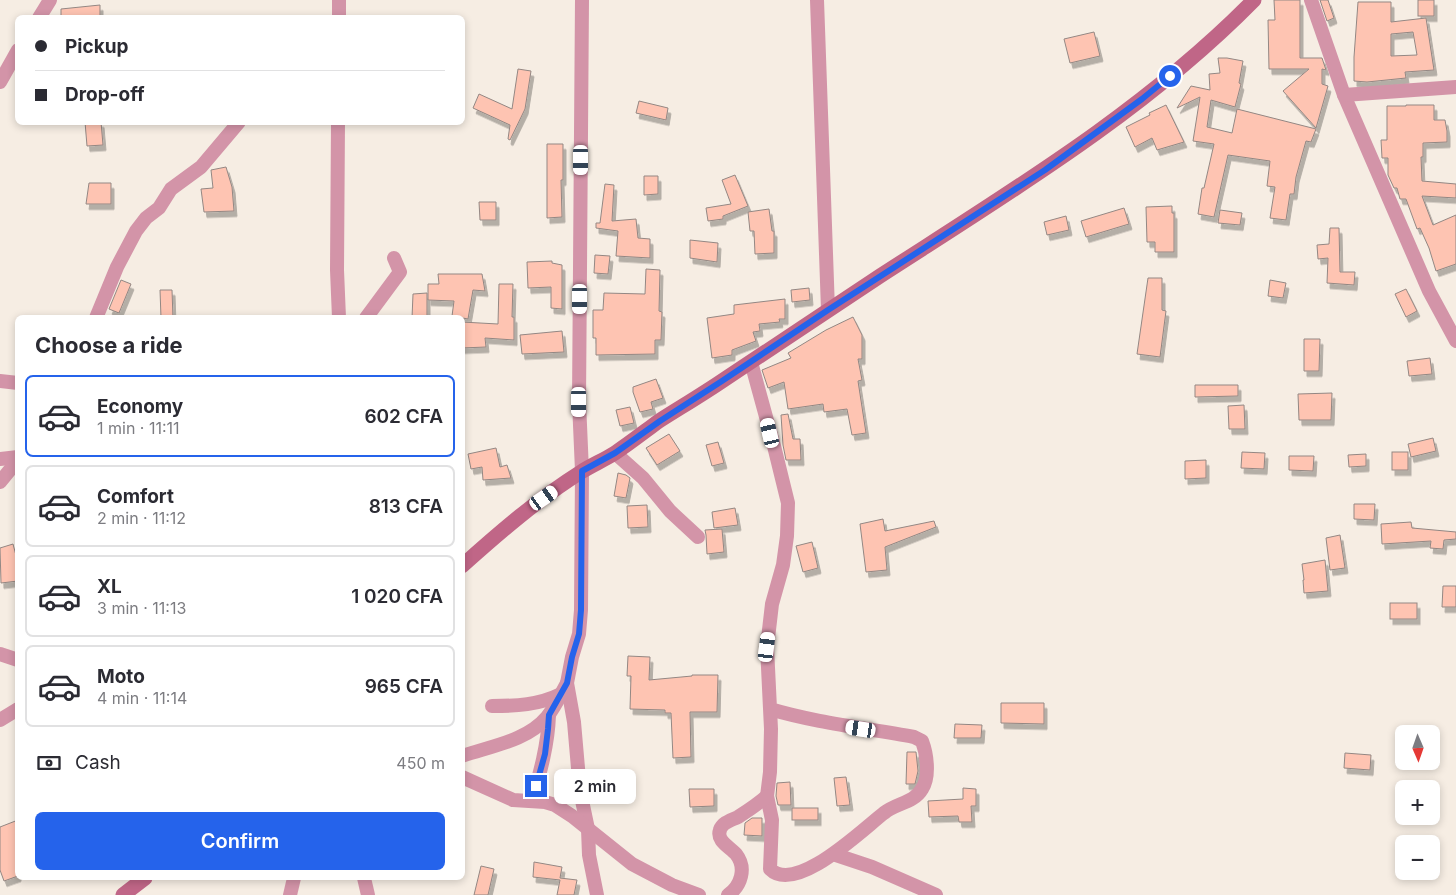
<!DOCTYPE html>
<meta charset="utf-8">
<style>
:root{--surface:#fff;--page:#f2f2f3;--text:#2b2b33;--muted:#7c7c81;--line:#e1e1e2;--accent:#2563eb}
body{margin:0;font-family:Inter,sans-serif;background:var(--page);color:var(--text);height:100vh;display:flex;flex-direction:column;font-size:19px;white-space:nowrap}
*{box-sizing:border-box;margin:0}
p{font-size:16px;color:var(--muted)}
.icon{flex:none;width:28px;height:28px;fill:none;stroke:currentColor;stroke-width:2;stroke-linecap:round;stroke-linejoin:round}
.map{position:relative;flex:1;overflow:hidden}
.panel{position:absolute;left:15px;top:315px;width:450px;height:565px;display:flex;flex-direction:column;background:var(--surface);border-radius:8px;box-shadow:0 2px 8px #0003}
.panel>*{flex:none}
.hud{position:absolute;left:15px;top:15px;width:450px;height:110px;border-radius:8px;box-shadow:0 2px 8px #0003;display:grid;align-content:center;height:110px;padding:0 20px;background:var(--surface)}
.needle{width:32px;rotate:178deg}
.fabs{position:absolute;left:1395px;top:725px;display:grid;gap:10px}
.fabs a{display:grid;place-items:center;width:45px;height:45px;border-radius:8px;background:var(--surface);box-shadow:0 2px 8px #0003;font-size:25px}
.end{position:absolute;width:22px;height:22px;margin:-11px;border:6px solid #2563eb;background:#fff;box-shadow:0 0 0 2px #fff}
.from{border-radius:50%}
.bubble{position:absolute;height:35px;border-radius:8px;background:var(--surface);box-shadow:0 2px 8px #0003;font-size:16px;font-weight:600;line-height:35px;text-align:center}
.car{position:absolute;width:15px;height:30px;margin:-15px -8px;border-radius:6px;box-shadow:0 0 4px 1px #0007;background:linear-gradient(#fff 24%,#345 0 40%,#fff 0 76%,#345 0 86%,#fff 0)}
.hud b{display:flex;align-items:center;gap:18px;height:48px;font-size:19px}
.hud b+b{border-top:1px solid var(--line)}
.hud i{width:12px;height:12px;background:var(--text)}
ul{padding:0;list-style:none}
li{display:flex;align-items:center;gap:15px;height:82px;margin:0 10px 8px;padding:0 10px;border:2px solid var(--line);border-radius:8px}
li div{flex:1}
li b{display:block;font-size:19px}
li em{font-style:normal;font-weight:600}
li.selected{border-color:var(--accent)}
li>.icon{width:45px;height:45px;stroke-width:1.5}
h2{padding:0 20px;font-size:22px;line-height:60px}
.pay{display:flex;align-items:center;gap:12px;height:55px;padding:0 20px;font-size:19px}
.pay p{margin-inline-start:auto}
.action{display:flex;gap:10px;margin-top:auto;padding:10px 20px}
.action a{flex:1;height:58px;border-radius:8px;background:var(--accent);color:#fff;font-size:20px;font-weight:600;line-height:58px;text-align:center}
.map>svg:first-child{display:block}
</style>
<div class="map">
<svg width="1456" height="895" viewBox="0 0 1456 895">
<defs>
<filter id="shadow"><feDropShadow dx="3" dy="5.5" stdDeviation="0" flood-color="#0004"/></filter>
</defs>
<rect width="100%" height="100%" fill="#f6ede3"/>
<!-- building -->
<g fill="#fec4b2" stroke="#938783" fill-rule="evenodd" filter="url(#shadow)">
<polygon points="1274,0 1300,0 1300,58 1322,58 1326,70 1322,69 1322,84 1328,86 1316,128 1283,91 1309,69 1269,69 1268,20 1275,20"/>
<polygon points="1320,0 1328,0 1334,18 1327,21"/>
<rect x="1418" y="0" width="16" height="16"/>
<path d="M1358,2h33v20l35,-4 8,52 -29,2 1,6 -39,4 -13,-1v-24zM1413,32l4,23 -26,1v-22z"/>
<polygon points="100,5 100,16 61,18 61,9"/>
<polygon points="1094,32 1100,56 1070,63 1064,39"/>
<polygon points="1218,58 1227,58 1243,61 1239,83 1241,84 1235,107 1211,100 1207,127 1232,133 1237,109 1316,129 1311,142 1306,141 1296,177 1294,194 1290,194 1286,220 1270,218 1275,187 1267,186 1270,161 1228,155 1214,217 1198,214 1202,188 1204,188 1214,144 1193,141 1200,97 1177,108 1191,86 1210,90 1209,74 1220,73"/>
<polygon points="518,69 531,71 525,109 510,140 508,139 510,125 473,108 479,94 512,109"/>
<polygon points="639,101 668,108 666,120 636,113"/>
<polygon points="1166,105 1184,142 1157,150 1152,138 1135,147 1126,127 1150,115 1149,113"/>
<polygon points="1406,105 1434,105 1434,120 1445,120 1447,131 1447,142 1423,143 1423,157 1421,157 1422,181 1456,184 1456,198 1422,196 1433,225 1456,215 1456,264 1436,271 1429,248 1420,228 1417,229 1406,199 1400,199 1397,188 1394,188 1388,175 1388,158 1382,158 1381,140 1387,140 1387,106 1406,106"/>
<polygon points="85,122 101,122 103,145 87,146"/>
<polygon points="547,144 563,144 563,180 561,180 562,217 547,218"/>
<polygon points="226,167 232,187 234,211 204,212 201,189 213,188 211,170"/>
<polygon points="735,175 748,206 723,216 723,219 708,221 706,208 731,204 722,180"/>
<polygon points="644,176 658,176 658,194 644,195"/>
<polygon points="89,183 111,183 111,204 86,204"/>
<polygon points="605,184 614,185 612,221 636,219 638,238 650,239 650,258 616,256 618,231 596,228 596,223 600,223"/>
<polygon points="479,202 496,202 496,220 480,220"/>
<polygon points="1172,206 1172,213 1174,213 1174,252 1155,252 1155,242 1147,242 1146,207"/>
<polygon points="1124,208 1129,224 1086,237 1081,221"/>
<polygon points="769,209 772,231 774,231 774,253 755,254 754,231 750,231 748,212"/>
<polygon points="1220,210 1242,213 1240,225 1218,223"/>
<polygon points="1066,216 1069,230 1047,235 1044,222"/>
<polygon points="1330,228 1339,228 1340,272 1355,272 1354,285 1327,283 1328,258 1318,259 1317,245 1329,244"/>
<polygon points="690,240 718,243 717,262 690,258"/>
<polygon points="595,255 610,256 608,274 594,273"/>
<polygon points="552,261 552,263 562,265 562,309 551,308 551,287 528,288 527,262"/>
<polygon points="646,269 660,270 659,311 662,312 661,340 655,340 655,354 596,355 596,338 593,338 593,310 603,310 604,293 645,294"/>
<polygon points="438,274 482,274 485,291 473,290 468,319 452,316 454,301 428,300 428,284 439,284"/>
<polygon points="1148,278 1162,278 1162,310 1166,311 1160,357 1137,354"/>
<polygon points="121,280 131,284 119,313 109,309"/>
<polygon points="1270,280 1286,283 1283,298 1268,296"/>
<polygon points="499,284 513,284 512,317 514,317 514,340 485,338 486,347 462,348 462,322 498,324"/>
<polygon points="809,288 810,300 792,302 791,290"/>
<polygon points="1406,289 1417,311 1406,317 1395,294"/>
<polygon points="160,290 172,290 173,318 161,318"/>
<polygon points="427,293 427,318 412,318 413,294"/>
<polygon points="785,299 785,319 779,319 780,322 759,324 760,331 753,332 756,341 732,350 732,355 712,358 707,318 734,314 734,305"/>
<polygon points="853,317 862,335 862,359 858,359 862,380 858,381 866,433 852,435 847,409 824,412 823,404 788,409 784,382 768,388 762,370 791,358 788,353 826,330"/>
<polygon points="562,331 564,352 522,354 520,335"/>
<polygon points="1304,339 1320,339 1319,371 1304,371"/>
<polygon points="1430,358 1432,374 1409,376 1407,361"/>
<polygon points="656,379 663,398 651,402 653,409 640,412 633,392 633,387"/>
<polygon points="1195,385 1238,385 1238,396 1195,397"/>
<polygon points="1332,393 1331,420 1299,420 1298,394"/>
<polygon points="1244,405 1245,429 1229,429 1228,406"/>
<polygon points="630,407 634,423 620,426 616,410"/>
<polygon points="788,414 793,439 800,439 801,460 786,460 783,445 781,415"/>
<polygon points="669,434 680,451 657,465 646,448"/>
<polygon points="1433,438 1436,451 1411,457 1408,444"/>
<polygon points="718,442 724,463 712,466 706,445"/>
<polygon points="496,448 500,467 507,465 511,478 483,480 482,467 471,469 468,454"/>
<polygon points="1242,452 1265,453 1264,469 1241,468"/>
<rect x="1392" y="452" width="16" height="18"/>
<polygon points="1366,454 1366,466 1349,467 1348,455"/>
<polygon points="1289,456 1314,456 1313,471 1289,470"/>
<polygon points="1206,460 1206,478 1185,479 1185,461"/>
<polygon points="618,473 626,475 630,478 626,498 614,496"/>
<polygon points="1354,504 1375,504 1374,520 1354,519"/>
<polygon points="647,505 648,527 628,528 627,506"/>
<polygon points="735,508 738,525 714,528 712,512"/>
<polygon points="883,519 885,531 934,521 936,527 885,547 887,570 866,572 860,524"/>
<polygon points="1411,522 1412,528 1456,532 1456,539 1444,540 1443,549 1430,548 1431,541 1382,544 1381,524"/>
<polygon points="722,529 724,552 707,554 706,535 705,530"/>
<polygon points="1340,535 1345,568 1330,570 1326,538"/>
<polygon points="812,542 818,568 803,572 796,546"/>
<polygon points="13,544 18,563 18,581 1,583 0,548"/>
<polygon points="1325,560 1328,591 1304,593 1303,580 1304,580 1302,564"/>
<polygon points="1443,586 1456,586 1456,607 1442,607"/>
<rect x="1390" y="603" width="27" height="16"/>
<polygon points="628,656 650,657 649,680 692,676 692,675 718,675 717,712 690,712 691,757 673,758 671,713 665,713 665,710 630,709 631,676 627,676"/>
<polygon points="1001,703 1044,703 1044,724 1001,723"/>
<polygon points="955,724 982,725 981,738 954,738"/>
<polygon points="907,752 916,752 918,771 915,784 906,784"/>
<polygon points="1345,753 1371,755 1370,770 1344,768"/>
<polygon points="846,777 850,805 837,806 834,778"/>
<polygon points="790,782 791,805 778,805 776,796 777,783"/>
<polygon points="963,788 976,789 976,806 971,806 972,822 959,822 958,816 929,817 928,801 963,799"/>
<polygon points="689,789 714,789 714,806 690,807"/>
<rect x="792" y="808" width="26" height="12"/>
<polygon points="752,818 762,818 762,836 744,835 745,823"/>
<polygon points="18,820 18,876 4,881 0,870 0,827"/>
<polygon points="534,862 562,867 560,878 577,880 574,895 557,895 560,880 533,877"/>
<polygon points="481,866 494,869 488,895 474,895"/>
</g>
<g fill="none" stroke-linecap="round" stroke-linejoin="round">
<!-- street -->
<g stroke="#d394a8" stroke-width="14">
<polyline points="582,0 579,402 582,471 581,610 579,634 572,657 567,683 574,722 580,791 588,829 589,855 597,895"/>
<polyline points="817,0 828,310"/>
<polyline points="1311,0 1344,95 1429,291 1456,341"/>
<polyline points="39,18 50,0"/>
<polyline points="339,18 339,0"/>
<polyline points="0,82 18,50"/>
<polyline points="1344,95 1456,87"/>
<polyline points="338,122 337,270 339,318"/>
<polyline points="96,318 117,267 136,231 146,218 159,208 171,189 201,167 239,122"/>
<polyline points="366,318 400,272 394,258"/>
<path d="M751,362l23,84 14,57 -1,33 -4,29 -11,39 -5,43 4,82 -1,43 -3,24 5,24 -2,49c26,26 93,-40 114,-56 12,-10 30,-10 38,-24 8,-12 5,-35 0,-48l-8,-4c-48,-9 -97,-14 -144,-28"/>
<polyline points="0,381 18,383"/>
<polyline points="615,453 643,478 670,511 698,537"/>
<polyline points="0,459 18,457"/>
<polyline points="0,482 18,460"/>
<polyline points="0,654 18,660"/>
<path d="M492,706c24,0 47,-1 69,-12"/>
<polyline points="0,720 18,709"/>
<path d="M462,756c29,-10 65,-15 85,-39 8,-10 14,-23 20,-34"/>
<polyline points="462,777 513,800 545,802 555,805 572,816 632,864 672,885 699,895"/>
<path d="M532,801c8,-28 16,-56 17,-86"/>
<polyline points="836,855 872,867 936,895"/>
<polyline points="364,878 368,895"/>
<polyline points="290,895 294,878"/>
<path d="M728,895c13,-9 19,-27 8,-41 -6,-7 -20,-13 -16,-24 0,-2 3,-5 4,-6 4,-3 10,-5 14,-7 11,-7 20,-13 29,-21"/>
</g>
<!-- secondary -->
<g stroke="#c06687" stroke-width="15">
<path d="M462,566c38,-34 76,-67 119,-94 11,-7 23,-12 34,-19 15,-10 29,-21 44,-32 22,-14 44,-27 66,-42 52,-34 103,-69 155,-103 130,-84 265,-165 374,-276"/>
<polyline points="123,895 145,878"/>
</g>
</g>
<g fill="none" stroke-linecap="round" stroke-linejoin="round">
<!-- route -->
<polyline stroke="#2563eb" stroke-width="6" points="536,786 545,754 548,729 549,715 567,683 572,657 579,634 581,610 582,471 615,453 660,421 722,381 828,310 1045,170 1142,99 1170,76"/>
</g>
</svg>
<div class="fabs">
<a><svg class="needle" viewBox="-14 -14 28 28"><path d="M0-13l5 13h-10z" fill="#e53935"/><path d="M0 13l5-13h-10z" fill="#7c7c81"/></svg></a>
<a>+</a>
<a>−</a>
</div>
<i class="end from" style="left:1170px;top:76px"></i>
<i class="end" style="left:536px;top:786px"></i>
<div class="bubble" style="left:554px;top:769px;width:82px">2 min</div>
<i class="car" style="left:581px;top:160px;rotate:180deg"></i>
<i class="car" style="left:580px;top:299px;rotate:180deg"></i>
<i class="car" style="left:579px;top:402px;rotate:180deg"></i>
<i class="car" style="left:770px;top:433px;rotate:347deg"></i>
<i class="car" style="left:544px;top:498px;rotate:55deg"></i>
<i class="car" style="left:767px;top:647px;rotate:7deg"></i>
<i class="car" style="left:861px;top:729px;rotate:279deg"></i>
<div class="hud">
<b><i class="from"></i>Pickup</b>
<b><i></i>Drop-off</b>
</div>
<section class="panel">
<h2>Choose a ride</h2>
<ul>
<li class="selected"><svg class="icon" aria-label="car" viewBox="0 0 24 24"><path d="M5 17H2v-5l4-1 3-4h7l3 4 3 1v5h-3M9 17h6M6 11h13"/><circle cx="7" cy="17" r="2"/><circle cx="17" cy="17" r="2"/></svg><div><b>Economy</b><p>1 min · 11:11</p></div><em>602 CFA</em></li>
<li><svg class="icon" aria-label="car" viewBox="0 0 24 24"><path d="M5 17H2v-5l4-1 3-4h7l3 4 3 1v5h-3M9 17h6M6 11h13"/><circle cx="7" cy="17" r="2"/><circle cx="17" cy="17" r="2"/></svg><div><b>Comfort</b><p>2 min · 11:12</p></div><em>813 CFA</em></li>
<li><svg class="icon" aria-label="car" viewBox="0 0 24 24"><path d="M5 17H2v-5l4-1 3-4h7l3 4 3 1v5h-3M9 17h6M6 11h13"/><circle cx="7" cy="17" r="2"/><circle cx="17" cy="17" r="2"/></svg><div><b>XL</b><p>3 min · 11:13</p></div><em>1 020 CFA</em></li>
<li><svg class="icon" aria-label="car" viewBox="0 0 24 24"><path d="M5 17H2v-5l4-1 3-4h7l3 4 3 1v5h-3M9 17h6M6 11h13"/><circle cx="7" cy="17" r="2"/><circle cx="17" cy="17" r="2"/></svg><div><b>Moto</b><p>4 min · 11:14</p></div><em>965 CFA</em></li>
</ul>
<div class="pay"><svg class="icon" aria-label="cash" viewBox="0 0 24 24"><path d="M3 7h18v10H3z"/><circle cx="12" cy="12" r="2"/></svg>Cash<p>450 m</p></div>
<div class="action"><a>Confirm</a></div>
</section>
</div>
